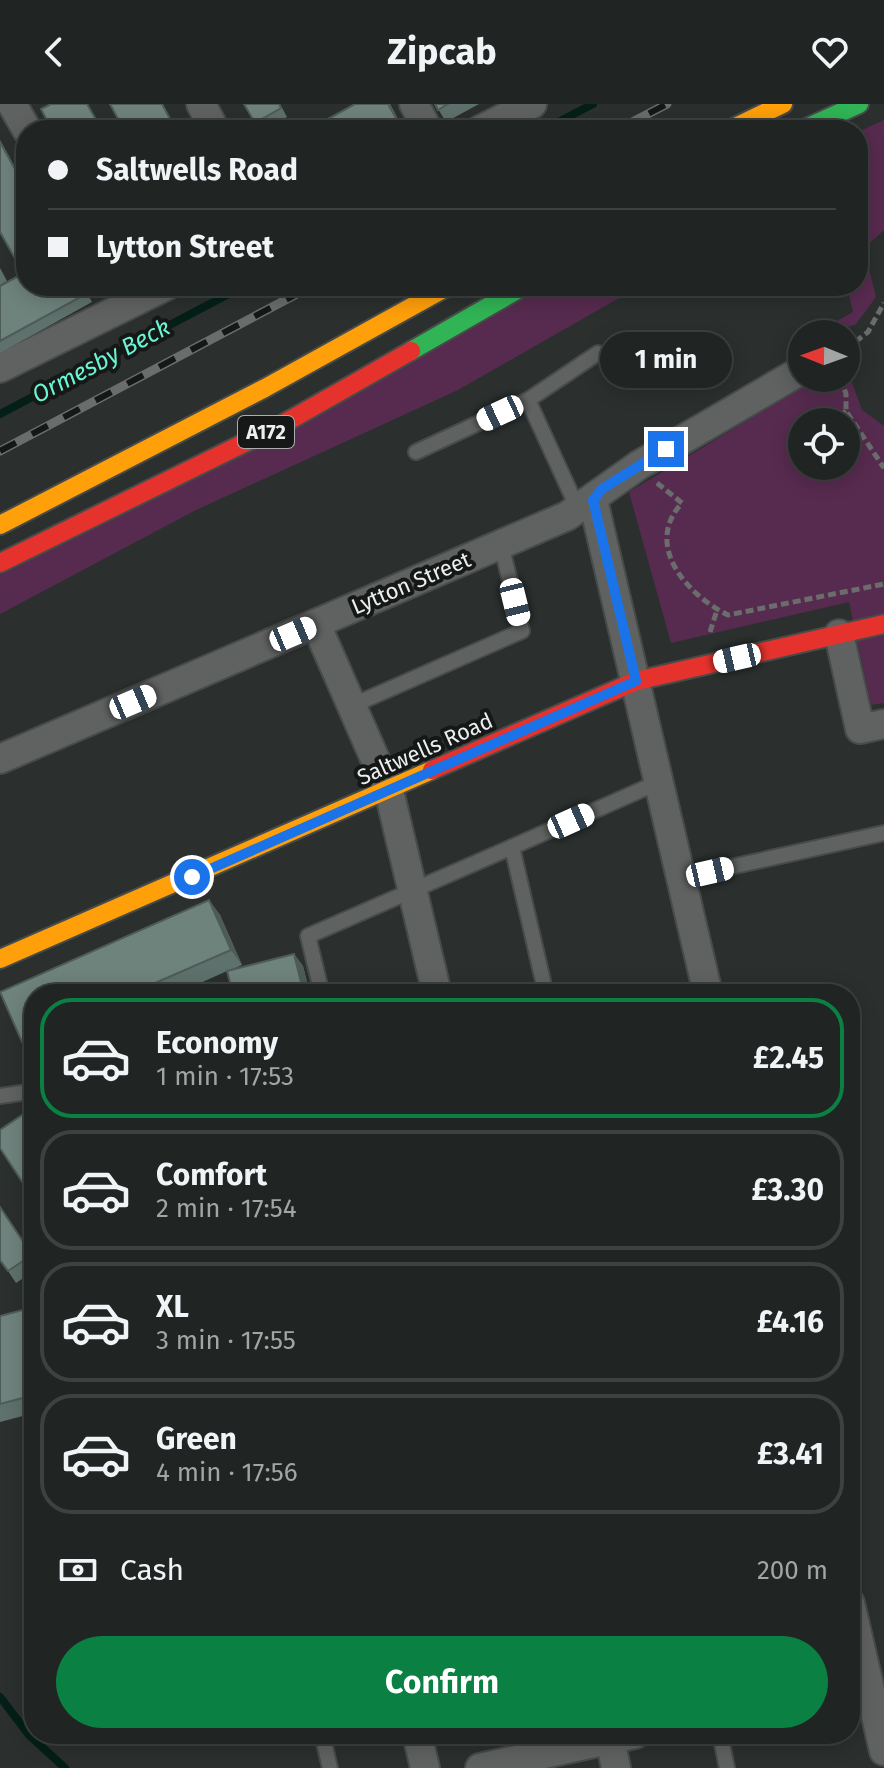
<!DOCTYPE html>
<meta charset="utf-8">
<style>
:root{--surface:#202422;--page:#282c2a;--text:#f1f3f6;--muted:#a2a4a5;--line:#3d4140;--accent:#0b8043}
body{margin:0;font-family:"Fira Sans",sans-serif;background:var(--page);color:var(--text);height:100vh;display:flex;flex-direction:column;font-size:30px;white-space:nowrap}
*{box-sizing:border-box;margin:0}
p{font-size:26px;color:var(--muted)}
.icon{flex:none;width:44px;height:44px;fill:none;stroke:currentColor;stroke-width:2;stroke-linecap:round;stroke-linejoin:round}
.map{position:relative;flex:1;overflow:hidden}
.sheet{position:absolute;left:24px;top:880px;width:836px;height:760px;display:flex;flex-direction:column;background:var(--surface);border-radius:32px;box-shadow:0 4px 20px #0003,0 0 0 2px var(--line)}
.sheet>*{flex:none}
.banner{position:absolute;left:16px;top:16px;width:852px;height:176px;border-radius:32px;box-shadow:0 4px 20px #0003,0 0 0 2px var(--line);display:grid;align-content:center;height:176px;padding:0 32px;background:var(--surface)}
.needle{width:52px;rotate:271deg}
.fabs{position:absolute;left:788px;top:216px;display:grid;gap:16px}
.fabs a{display:grid;place-items:center;width:72px;height:72px;border-radius:50%;background:var(--surface);box-shadow:0 4px 20px #0003,0 0 0 2px var(--line);font-size:40px}
.end{position:absolute;width:36px;height:36px;margin:-18px;border:10px solid #1a73e8;background:#fff;box-shadow:0 0 0 4px #fff}
.from{border-radius:50%}
.bubble{position:absolute;height:56px;border-radius:28px;background:var(--surface);box-shadow:0 4px 20px #0003,0 0 0 2px var(--line);font-size:26px;font-weight:700;line-height:56px;text-align:center}
.car{position:absolute;width:24px;height:48px;margin:-24px -12px;border-radius:10px;box-shadow:0 0 6px 2px #0007;background:linear-gradient(#fff 24%,#345 0 40%,#fff 0 76%,#345 0 86%,#fff 0)}
.banner b{display:flex;align-items:center;gap:28px;height:76px;font-size:30px}
.banner b+b{border-top:2px solid var(--line)}
.banner i{width:20px;height:20px;background:var(--text)}
ul{padding:14px 0 0;list-style:none}
li{display:flex;align-items:center;gap:24px;height:120px;margin:0 16px 12px;padding:0 16px;border:4px solid var(--line);border-radius:32px}
li div{flex:1}
li b{display:block;font-size:30px}
li em{font-style:normal;font-weight:700}
li.on{border-color:var(--accent)}
li>.icon{width:72px;height:72px;stroke-width:1.5}
.pay{display:flex;align-items:center;gap:20px;height:88px;padding:0 32px;font-size:30px}
.pay p{margin-inline-start:auto}
.action{display:flex;gap:16px;margin-top:auto;padding:16px 32px}
.action a{flex:1;height:92px;border-radius:48px;background:var(--accent);color:#fff;font-size:32px;font-weight:700;line-height:92px;text-align:center}
header{display:flex;justify-content:space-between;align-items:center;height:104px;padding:0 32px;background:var(--surface);font-size:36px;font-weight:700}
.map>svg:first-child{display:block}
</style>
<header><svg class="icon" aria-label="back" viewBox="0 0 24 24"><path d="M15 5l-7 7 7 7"/></svg>Zipcab<svg class="icon" aria-label="heart" viewBox="0 0 24 24"><path d="M12 20l-8-8c-3-5 5-10 8-4 3-6 11-1 8 4z"/></svg></header>
<div class="map">
<svg width="884" height="1664" viewBox="0 0 884 1664">
<rect width="100%" height="100%" fill="#2b302e"/>
<!-- green -->
<g fill="#572b4f" fill-rule="evenodd">
<polygon points="884,16 884,126 864,144 876,193 856,220 830,230 826,223 853,208 847,182 858,182 858,28"/>
<polygon points="548,182 640,182 458,286 196,406 0,510 0,470"/>
<path d="M846,263l16,43 22,16v277l-13,2 -22,-103 -178,41 -42,-151 189,-114h28zM802,318h44v44h-44z"/>
</g>
<g fill="none" stroke-linecap="round" stroke-linejoin="round">
<!-- stream -->
<g stroke="#041f18" stroke-width="8">
<polyline points="543,26 593,0"/>
<polyline points="0,310 244,182"/>
<polyline points="0,1593 29,1631 65,1664"/>
</g>
<defs>
<g id="lane">
<polyline points="528,296 578,405"/>
<polyline points="416,348 528,296 598,249"/>
<polyline points="351,602 522,527 501,440"/>
<polyline points="681,774 884,729"/>
<polyline points="322,890 308,832 512,743"/>
<polyline points="546,890 512,743 659,678"/>
<polyline points="0,992 34,987"/>
<polyline points="322,1630 330,1664"/>
<polyline points="720,1630 727,1664"/>
</g>
<g id="street">
<polyline points="12,0 27,26"/>
<polyline points="201,0 215,26"/>
<polyline points="414,0 428,26"/>
<polyline points="480,26 532,0"/>
<polyline points="0,264 166,182"/>
<polyline points="593,396 708,890"/>
<polyline points="316,520 389,687 437,890"/>
<polyline points="839,530 860,625 884,620"/>
<polyline points="0,655 567,412 639,361 802,266"/>
<polyline points="850,1499 884,1647"/>
<polyline points="417,1630 425,1664"/>
<polyline points="609,1630 616,1664"/>
<polyline points="480,1664 635,1630"/>
</g>
<g id="fast">
<polyline points="802,26 859,0"/>
<polyline points="411,247 524,182"/>
</g>
<g id="slow">
<polyline points="729,26 783,0"/>
<polyline points="0,421 265,284 449,182"/>
<polyline points="0,855 432,666"/>
</g>
<g id="jam">
<polyline points="0,459 283,320 411,247"/>
<polyline points="432,666 636,577 884,520"/>
</g>
</defs>
<!-- lane casing -->
<use href="#lane" stroke="#474b4a" stroke-width="18"/>
<!-- street casing -->
<use href="#street" stroke="#474b4a" stroke-width="32"/>
<!-- fast casing -->
<use href="#fast" stroke="#474b4a" stroke-width="22"/>
<!-- slow casing -->
<use href="#slow" stroke="#474b4a" stroke-width="22"/>
<!-- jam casing -->
<use href="#jam" stroke="#474b4a" stroke-width="22"/>
<!-- path -->
<g stroke="#6a6d6c" stroke-width="5" stroke-dasharray="8 4" stroke-linecap="butt">
<polyline points="846,245 868,228 884,199"/>
<polyline points="841,274 846,290 846,307 884,364"/>
<polyline points="833,318 846,307"/>
<path d="M657,379l25,20c-39,42 5,92 46,112l156,-31"/>
<polyline points="710,528 717,506"/>
</g>
<!-- lane -->
<use href="#lane" stroke="#606261" stroke-width="14"/>
<!-- street -->
<use href="#street" stroke="#606261" stroke-width="28"/>
<!-- fast -->
<use href="#fast" stroke="#30b455" stroke-width="18"/>
<!-- slow -->
<use href="#slow" stroke="#ff9f0a" stroke-width="18"/>
<!-- jam -->
<use href="#jam" stroke="#e5322d" stroke-width="18"/>
<defs>
<g id="rail">
<polyline points="617,26 667,0"/>
<polyline points="0,347 312,182"/>
</g>
</defs>
<!-- rail casing -->
<use href="#rail" stroke="#6a6d6c" stroke-width="9"/>
<!-- rail -->
<use href="#rail" stroke="#151817" stroke-width="6" stroke-dasharray="18" stroke-linecap="butt"/>
</g>
<!-- wall -->
<g fill="#5f716c">
<polygon points="280,0 287,13 263,26 259,26 255,19"/>
<polygon points="355,0 390,0 404,26 308,26"/>
<polygon points="435,0 479,0 446,18"/>
<polygon points="0,36 26,83 26,164 22,166 0,128"/>
<polygon points="0,164 7,177 0,181"/>
<polygon points="0,182 83,182 92,198 0,249"/>
<polygon points="209,796 220,811 242,861 228,867 294,850 303,862 310,890 233,890 227,867 176,890 34,890 34,952 32,953 22,938 0,888"/>
<polygon points="0,1103 34,1154 34,1167 16,1179 8,1167"/>
<polygon points="34,1203 34,1309 0,1318 0,1212"/>
</g>
<!-- shaded-wall -->
<g fill="#4e5c58">
<polygon points="0,36 26,83 26,85 0,38"/>
<polygon points="209,796 220,811 242,861 231,846"/>
<polygon points="294,850 303,862 310,890 304,890"/>
</g>
<!-- building -->
<g fill="#6f837d" stroke="#4e5c58" stroke-width="2">
<polygon points="51,0 87,0 102,26 52,26 41,5"/>
<polygon points="110,0 162,0 176,26 124,26"/>
<polygon points="244,0 279,0 281,4 255,19"/>
<polygon points="355,0 388,0 400,21 391,26 308,26"/>
<polygon points="435,0 448,0 438,6"/>
<polygon points="0,38 26,85 26,153 17,158 0,128"/>
<polygon points="26,168 26,182 82,182 86,190 0,237 0,182"/>
<polygon points="209,796 231,846 130,890 34,890 34,932 22,938 0,888"/>
<polygon points="294,850 304,890 233,890 227,867"/>
<polygon points="34,1003 34,1096 0,1044 0,1026"/>
<polygon points="0,1103 32,1151 8,1167 0,1156"/>
<polygon points="34,1203 34,1291 0,1300 0,1212"/>
</g>
<g fill="none" stroke-linecap="round" stroke-linejoin="round">
<!-- route -->
<polyline stroke="#1a73e8" stroke-width="10" points="192,773 636,577 593,396 602,385 666,345"/>
</g>
<g text-anchor="middle" dominant-baseline="central" stroke-width="8" stroke-linejoin="round" paint-order="stroke">
<!-- shield labels -->
<rect fill="#151817" stroke="#abaeae" stroke-width="2" x="238" y="312" width="56" height="32" rx="6"/>
<g font-size="20" font-weight="bold" fill="#ebefee">
<text x="266" y="328">A172</text>
</g>
<!-- street labels -->
<g font-size="22" fill="#ebefee" stroke="#151817">
<text transform="translate(411 479) rotate(-23)">Lytton Street</text>
<text transform="translate(425 645) rotate(-24)">Saltwells Road</text>
</g>
<!-- water labels -->
<g font-size="24" font-style="italic" fill="#6bf4d3" stroke="#151817">
<text transform="translate(101 257) rotate(-28)">Ormesby Beck</text>
</g>
</g>
</svg>
<div class="fabs">
<a><svg class="needle" viewBox="-14 -14 28 28"><path d="M0-13l5 13h-10z" fill="#e53935"/><path d="M0 13l5-13h-10z" fill="#a2a4a5"/></svg></a>
<a><svg class="icon" aria-label="locate" viewBox="0 0 24 24"><circle cx="12" cy="12" r="6"/><path d="M12 2v4M12 18v4M2 12h4M18 12h4"/></svg></a>
</div>
<i class="end from" style="left:192px;top:773px"></i>
<i class="end" style="left:666px;top:345px"></i>
<div class="bubble" style="left:600px;top:228px;width:132px">1 min</div>
<i class="car" style="left:500px;top:309px;rotate:245deg"></i>
<i class="car" style="left:515px;top:498px;rotate:166deg"></i>
<i class="car" style="left:293px;top:530px;rotate:67deg"></i>
<i class="car" style="left:737px;top:554px;rotate:257deg"></i>
<i class="car" style="left:133px;top:598px;rotate:67deg"></i>
<i class="car" style="left:571px;top:717px;rotate:66deg"></i>
<i class="car" style="left:710px;top:768px;rotate:77deg"></i>
<div class="banner">
<b><i class="from"></i>Saltwells Road</b>
<b><i></i>Lytton Street</b>
</div>
<section class="sheet">
<ul>
<li class="on"><svg class="icon" aria-label="car" viewBox="0 0 24 24"><path d="M5 17H2v-5l4-1 3-4h7l3 4 3 1v5h-3M9 17h6M6 11h13"/><circle cx="7" cy="17" r="2"/><circle cx="17" cy="17" r="2"/></svg><div><b>Economy</b><p>1 min · 17:53</p></div><em>£2.45</em></li>
<li><svg class="icon" aria-label="car" viewBox="0 0 24 24"><path d="M5 17H2v-5l4-1 3-4h7l3 4 3 1v5h-3M9 17h6M6 11h13"/><circle cx="7" cy="17" r="2"/><circle cx="17" cy="17" r="2"/></svg><div><b>Comfort</b><p>2 min · 17:54</p></div><em>£3.30</em></li>
<li><svg class="icon" aria-label="car" viewBox="0 0 24 24"><path d="M5 17H2v-5l4-1 3-4h7l3 4 3 1v5h-3M9 17h6M6 11h13"/><circle cx="7" cy="17" r="2"/><circle cx="17" cy="17" r="2"/></svg><div><b>XL</b><p>3 min · 17:55</p></div><em>£4.16</em></li>
<li><svg class="icon" aria-label="car" viewBox="0 0 24 24"><path d="M5 17H2v-5l4-1 3-4h7l3 4 3 1v5h-3M9 17h6M6 11h13"/><circle cx="7" cy="17" r="2"/><circle cx="17" cy="17" r="2"/></svg><div><b>Green</b><p>4 min · 17:56</p></div><em>£3.41</em></li>
</ul>
<div class="pay"><svg class="icon" aria-label="cash" viewBox="0 0 24 24"><path d="M3 7h18v10H3z"/><circle cx="12" cy="12" r="2"/></svg>Cash<p>200 m</p></div>
<div class="action"><a>Confirm</a></div>
</section>
</div>
